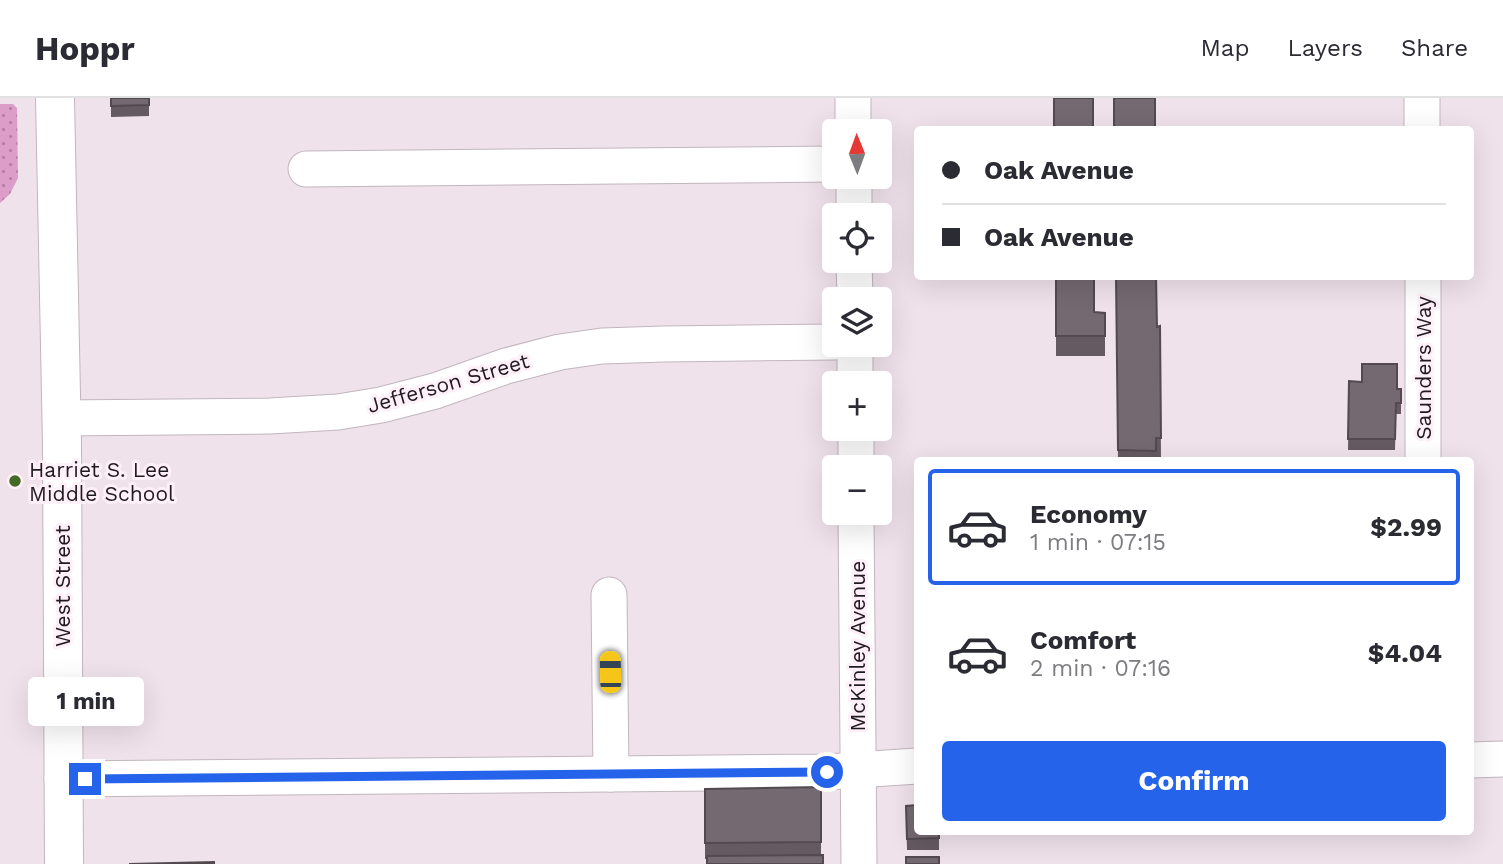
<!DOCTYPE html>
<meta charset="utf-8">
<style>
:root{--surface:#fff;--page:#f7f7f7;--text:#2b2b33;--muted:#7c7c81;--line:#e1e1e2;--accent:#2563eb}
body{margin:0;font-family:"Work Sans",sans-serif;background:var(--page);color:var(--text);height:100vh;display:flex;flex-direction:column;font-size:26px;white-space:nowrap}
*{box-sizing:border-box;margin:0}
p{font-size:23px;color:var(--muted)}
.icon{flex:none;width:38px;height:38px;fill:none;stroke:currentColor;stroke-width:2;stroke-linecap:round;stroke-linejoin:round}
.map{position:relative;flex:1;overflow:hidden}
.panel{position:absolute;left:914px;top:359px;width:560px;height:378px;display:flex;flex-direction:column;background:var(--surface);border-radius:7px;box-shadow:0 7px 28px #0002}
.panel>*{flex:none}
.hud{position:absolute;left:914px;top:28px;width:560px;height:154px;border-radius:7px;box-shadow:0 7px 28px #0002;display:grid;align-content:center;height:154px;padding:0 28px;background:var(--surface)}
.needle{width:46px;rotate:359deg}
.tools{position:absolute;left:822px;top:21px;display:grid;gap:14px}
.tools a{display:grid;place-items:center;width:70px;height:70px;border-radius:7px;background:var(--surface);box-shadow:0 7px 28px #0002;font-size:35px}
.end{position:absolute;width:32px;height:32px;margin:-16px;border:9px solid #2563eb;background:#fff;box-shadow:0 0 0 4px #fff}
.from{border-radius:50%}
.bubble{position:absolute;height:49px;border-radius:7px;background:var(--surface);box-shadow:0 7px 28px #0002;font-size:23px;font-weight:700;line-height:49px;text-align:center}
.car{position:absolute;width:21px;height:42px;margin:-21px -10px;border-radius:9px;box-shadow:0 0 5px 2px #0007;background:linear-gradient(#f5c518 24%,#345 0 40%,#f5c518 0 76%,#345 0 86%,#f5c518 0)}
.hud b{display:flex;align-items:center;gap:24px;height:66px;font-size:26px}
.hud b+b{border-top:2px solid var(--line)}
.hud i{width:18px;height:18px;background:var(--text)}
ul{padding:12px 0 0;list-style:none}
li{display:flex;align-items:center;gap:21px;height:116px;margin:0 14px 10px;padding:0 14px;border:4px solid transparent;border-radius:7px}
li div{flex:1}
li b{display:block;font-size:26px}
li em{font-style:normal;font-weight:700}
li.selected{border-color:var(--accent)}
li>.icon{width:63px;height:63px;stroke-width:1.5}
.action{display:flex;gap:14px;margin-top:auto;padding:14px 28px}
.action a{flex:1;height:80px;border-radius:7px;background:var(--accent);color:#fff;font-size:28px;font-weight:700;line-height:80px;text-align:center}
header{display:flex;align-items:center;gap:42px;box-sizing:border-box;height:98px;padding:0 35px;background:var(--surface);border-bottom:2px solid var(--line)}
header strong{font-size:33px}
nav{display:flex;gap:38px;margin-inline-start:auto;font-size:24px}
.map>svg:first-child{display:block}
</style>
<header>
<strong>Hoppr</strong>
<nav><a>Map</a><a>Layers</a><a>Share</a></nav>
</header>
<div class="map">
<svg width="1503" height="766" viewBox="0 0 1503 766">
<defs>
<pattern id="grass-dots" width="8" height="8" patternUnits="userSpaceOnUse" patternTransform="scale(1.75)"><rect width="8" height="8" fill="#dd9dc9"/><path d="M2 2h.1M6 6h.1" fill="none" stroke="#b37fa3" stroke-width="1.8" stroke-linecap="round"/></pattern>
</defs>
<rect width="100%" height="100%" fill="#f0e2eb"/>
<!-- grass -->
<polygon fill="url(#grass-dots)" points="0,6 13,6 17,10 18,80 10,96 0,105"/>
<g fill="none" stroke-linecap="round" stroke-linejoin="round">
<defs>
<g id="minor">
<polyline points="853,0 853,33"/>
<polyline points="1422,0 1422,32"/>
<polyline points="306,71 835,66"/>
<polyline points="854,79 854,117"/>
<polyline points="854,163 855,201"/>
<polyline points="855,247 855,285"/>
<polyline points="61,320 270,318 338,314 381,307 435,293 506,268 560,254 602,248 664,246 835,244"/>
<polyline points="856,331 856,369"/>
<polyline points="1423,362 1423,178"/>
<polyline points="856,415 859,766"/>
<polyline points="609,497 611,676"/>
<polyline points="1470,662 1503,661"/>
<polyline points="62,681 827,674 917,668"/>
</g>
<polyline id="major" points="55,0 62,346 64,766"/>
</defs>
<!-- minor casing -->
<use href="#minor" stroke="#c3b5be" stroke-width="37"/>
<!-- major casing -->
<use href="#major" stroke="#c3b5be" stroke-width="40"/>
<!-- minor -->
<use href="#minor" stroke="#fff" stroke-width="35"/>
<!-- major -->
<use href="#major" stroke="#fff" stroke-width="38"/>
</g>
<!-- wall -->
<g fill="#655a61">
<polygon points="111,0 149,0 149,18 111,19"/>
<polygon points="1056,178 1094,214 1105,215 1105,258 1056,258"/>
<polygon points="1116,178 1157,229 1160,228 1161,360 1156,360 1156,362 1118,362"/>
<polygon points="1349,283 1401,291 1401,316 1396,316 1395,352 1348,352"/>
<polygon points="821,689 821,757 705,761 705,691"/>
<polygon points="906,708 939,733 939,752 907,752"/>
</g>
<!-- building -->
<g fill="#756971" stroke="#524a4f" stroke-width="2">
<polygon points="111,0 149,0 149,7 111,8"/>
<rect x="1054" y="0" width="39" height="32"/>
<rect x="1114" y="0" width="41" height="32"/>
<polygon points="1056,178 1094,178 1094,214 1105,215 1105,238 1056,238"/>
<polygon points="1116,178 1156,178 1157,229 1160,228 1161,340 1156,340 1156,353 1118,352"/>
<polygon points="1362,266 1397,266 1397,291 1401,291 1401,305 1396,305 1395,341 1348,341 1349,283 1362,284"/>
<polygon points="821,689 821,744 705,745 705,691"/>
<polygon points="917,707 917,733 939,733 939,740 907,741 906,708"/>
<polygon points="823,757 823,766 707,766 707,758"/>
<rect x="906" y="759" width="33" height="7"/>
<polygon points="214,764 214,766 129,766"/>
</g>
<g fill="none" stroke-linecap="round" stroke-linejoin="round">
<!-- route -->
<polyline stroke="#2563eb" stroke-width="9" points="85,681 827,674"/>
</g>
<!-- markers -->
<circle fill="#446b26" stroke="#feeff8" stroke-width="2.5" cx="15" cy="383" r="7"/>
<g text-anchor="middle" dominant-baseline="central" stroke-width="6" stroke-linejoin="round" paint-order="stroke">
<!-- street labels -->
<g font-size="21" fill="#1f1a1e" stroke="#feeff8">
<text transform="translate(1423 270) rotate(-90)">Saunders Way</text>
<text transform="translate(448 285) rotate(-16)">Jefferson Street</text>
<text transform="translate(62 488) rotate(-90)">West Street</text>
<text transform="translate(857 548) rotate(-90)">McKinley Avenue</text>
</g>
<!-- poi labels -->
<g font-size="21" fill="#1f1a1e" stroke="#feeff8" text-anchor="start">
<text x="29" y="371">Harriet S. Lee<tspan x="29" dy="24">Middle School</tspan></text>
</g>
</g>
</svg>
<div class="tools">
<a><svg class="needle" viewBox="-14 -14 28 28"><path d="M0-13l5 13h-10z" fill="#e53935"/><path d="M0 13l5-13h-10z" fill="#7c7c81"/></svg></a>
<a><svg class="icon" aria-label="locate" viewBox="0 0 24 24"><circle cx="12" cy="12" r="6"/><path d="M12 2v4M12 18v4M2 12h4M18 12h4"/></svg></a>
<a><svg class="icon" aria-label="layers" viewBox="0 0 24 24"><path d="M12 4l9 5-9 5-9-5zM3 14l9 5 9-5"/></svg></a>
<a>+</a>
<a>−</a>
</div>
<i class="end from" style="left:827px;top:674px"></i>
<i class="end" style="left:85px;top:681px"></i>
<div class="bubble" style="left:28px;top:579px;width:116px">1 min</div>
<i class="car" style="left:610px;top:574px;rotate:359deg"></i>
<div class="hud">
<b><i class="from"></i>Oak Avenue</b>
<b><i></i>Oak Avenue</b>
</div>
<section class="panel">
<ul>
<li class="selected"><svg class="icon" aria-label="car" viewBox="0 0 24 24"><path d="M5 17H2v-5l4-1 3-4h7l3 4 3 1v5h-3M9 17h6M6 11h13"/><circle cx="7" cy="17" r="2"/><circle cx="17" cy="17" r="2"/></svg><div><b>Economy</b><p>1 min · 07:15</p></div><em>$2.99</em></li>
<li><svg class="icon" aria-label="car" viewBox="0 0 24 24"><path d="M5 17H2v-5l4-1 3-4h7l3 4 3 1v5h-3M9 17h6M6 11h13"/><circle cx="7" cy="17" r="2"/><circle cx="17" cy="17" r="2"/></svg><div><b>Comfort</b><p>2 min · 07:16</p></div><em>$4.04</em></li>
</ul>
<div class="action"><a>Confirm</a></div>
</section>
</div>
